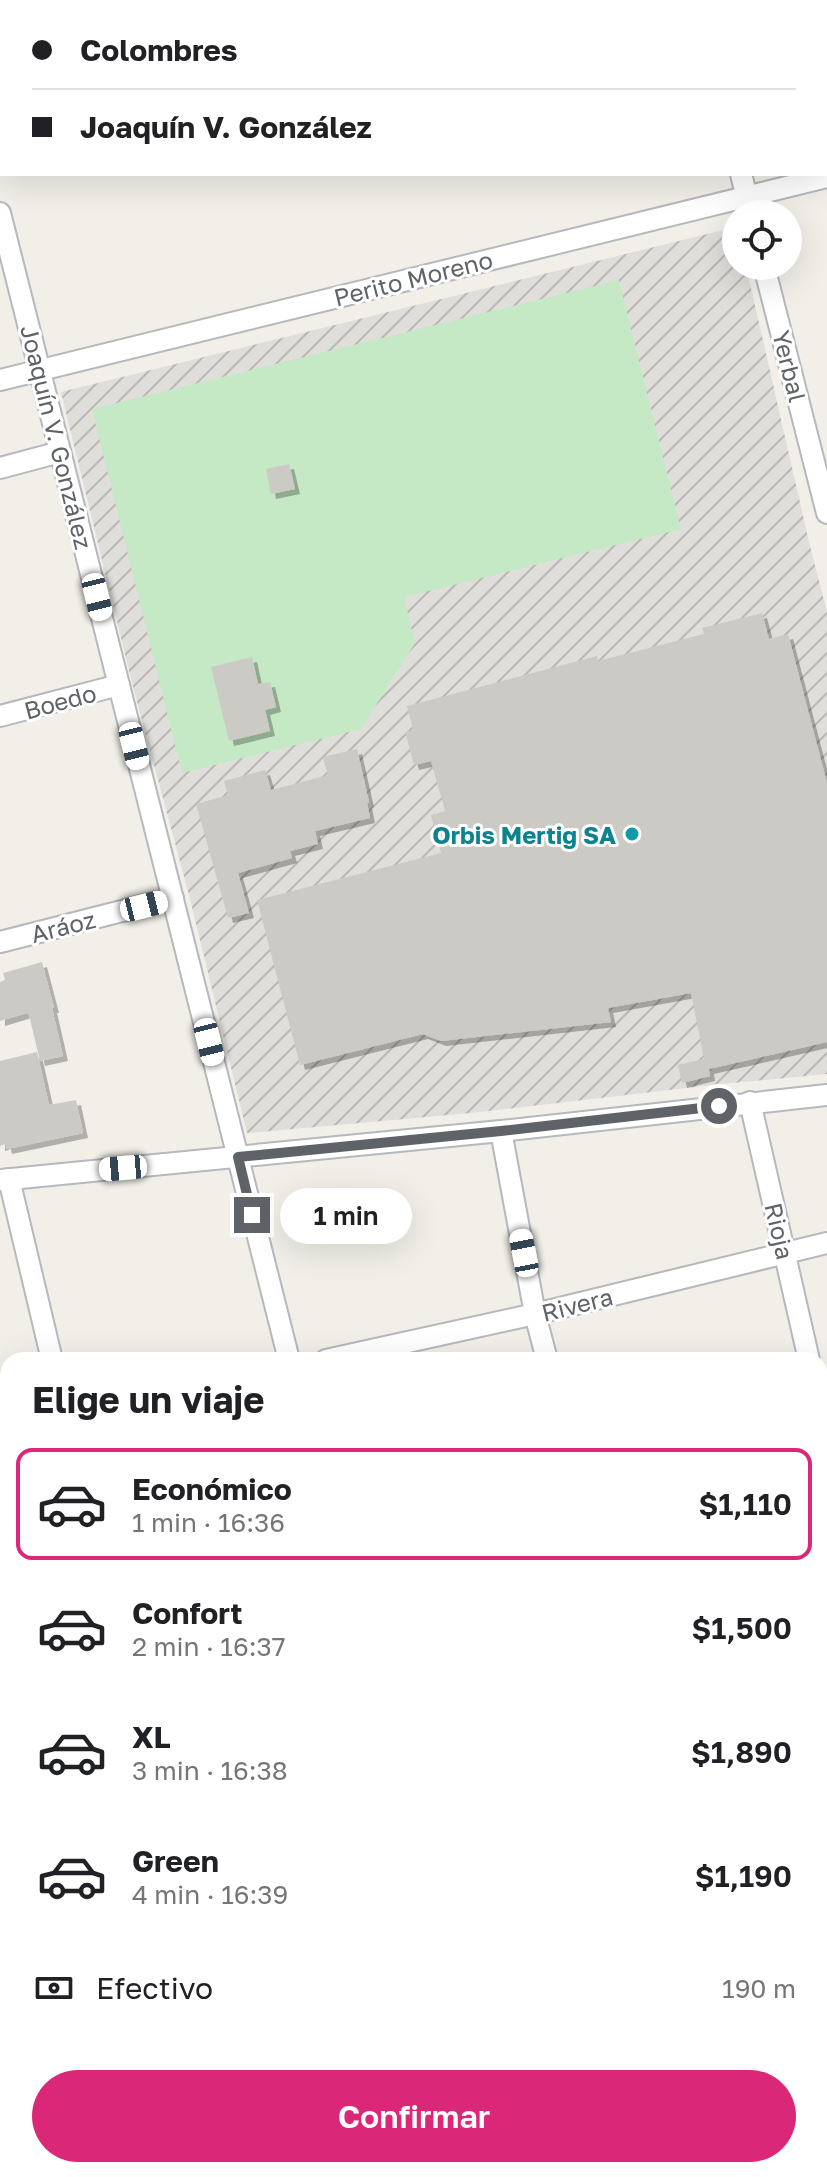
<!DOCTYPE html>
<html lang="es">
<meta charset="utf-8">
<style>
:root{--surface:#fff;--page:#f2f2f2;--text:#202124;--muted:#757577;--line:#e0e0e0;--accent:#db2777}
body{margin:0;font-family:"Golos Text",sans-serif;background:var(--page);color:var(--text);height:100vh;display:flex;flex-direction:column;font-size:30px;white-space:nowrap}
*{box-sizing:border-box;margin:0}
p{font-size:26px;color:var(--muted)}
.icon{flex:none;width:44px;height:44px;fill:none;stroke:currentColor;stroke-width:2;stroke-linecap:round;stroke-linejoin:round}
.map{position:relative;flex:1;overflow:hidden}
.drawer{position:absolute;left:0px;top:1352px;width:828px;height:826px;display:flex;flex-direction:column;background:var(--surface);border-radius:24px 24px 0 0;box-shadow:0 8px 32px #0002}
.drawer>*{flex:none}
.guide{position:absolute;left:0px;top:0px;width:828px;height:176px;box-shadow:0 8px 32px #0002;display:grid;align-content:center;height:176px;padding:0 32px;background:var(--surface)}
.controls{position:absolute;left:722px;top:200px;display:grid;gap:16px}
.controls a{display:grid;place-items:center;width:80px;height:80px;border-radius:50%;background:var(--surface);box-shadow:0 8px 32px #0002;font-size:40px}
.end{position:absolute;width:36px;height:36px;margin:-18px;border:10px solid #5f6368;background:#fff;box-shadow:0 0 0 4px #fff}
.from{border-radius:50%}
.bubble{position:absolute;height:56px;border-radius:28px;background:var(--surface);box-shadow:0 8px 32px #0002;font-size:26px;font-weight:600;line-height:56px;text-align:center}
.car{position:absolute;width:24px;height:48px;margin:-24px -12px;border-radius:10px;box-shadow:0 0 6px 2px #0007;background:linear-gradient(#fff 24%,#345 0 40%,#fff 0 76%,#345 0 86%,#fff 0)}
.guide b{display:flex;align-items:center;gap:28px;height:76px;font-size:30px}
.guide b+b{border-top:2px solid var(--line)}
.guide i{width:20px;height:20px;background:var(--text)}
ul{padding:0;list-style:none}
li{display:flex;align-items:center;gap:24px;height:112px;margin:0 16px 12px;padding:0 16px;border:4px solid transparent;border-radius:16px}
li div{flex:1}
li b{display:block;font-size:30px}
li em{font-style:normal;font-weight:600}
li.on{border-color:var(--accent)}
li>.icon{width:72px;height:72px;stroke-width:1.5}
h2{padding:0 32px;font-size:36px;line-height:96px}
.pay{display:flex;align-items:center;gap:20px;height:88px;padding:0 32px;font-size:30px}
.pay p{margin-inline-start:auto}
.button{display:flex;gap:16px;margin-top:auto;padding:16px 32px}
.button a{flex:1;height:92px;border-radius:48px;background:var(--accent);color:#fff;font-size:32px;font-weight:600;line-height:92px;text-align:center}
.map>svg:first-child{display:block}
</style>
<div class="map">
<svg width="827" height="2177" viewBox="0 0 827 2177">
<defs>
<pattern id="industrial-furrows" width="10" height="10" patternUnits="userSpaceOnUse" patternTransform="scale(2)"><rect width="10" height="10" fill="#e0deda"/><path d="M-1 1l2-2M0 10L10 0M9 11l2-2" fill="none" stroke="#b9b8b5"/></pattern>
<filter id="shadow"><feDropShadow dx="5" dy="5" stdDeviation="0" flood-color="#0004"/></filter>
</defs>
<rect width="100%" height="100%" fill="#f1efe8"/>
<!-- industrial -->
<polygon fill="url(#industrial-furrows)" points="736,227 736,266 746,266 809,542 827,612 827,1074 721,1084 471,1113 247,1133 189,895 132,683 61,392"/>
<!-- green -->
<polygon fill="#c5e8c5" points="619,280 681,529 404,597 415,643 361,729 182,773 92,409"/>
<!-- building -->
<g fill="#cccac5" filter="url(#shadow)">
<polygon points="289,464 295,489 271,494 266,469"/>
<polygon points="762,613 769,639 788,634 827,783 827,1042 709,1069 710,1076 682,1083 678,1065 704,1059 691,993 608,1008 611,1022 441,1041 423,1034 300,1065 257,900 441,853 431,815 445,811 431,761 414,765 405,732 413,730 407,706 597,656 598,661 704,634 702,628"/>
<polygon points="252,657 258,684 270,682 276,707 265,710 270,731 229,741 211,667"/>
<polygon points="357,749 369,802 367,803 370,818 315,831 318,844 290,851 292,858 238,873 249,913 228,918 196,804 228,795 224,781 265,770 271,790 328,775 323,757"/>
<polygon points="42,962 54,1008 52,1008 63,1056 40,1061 29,1015 27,1013 0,1021 0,982 5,980 3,973"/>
<polygon points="37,1052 49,1105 76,1100 83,1133 7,1149 6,1144 0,1146 0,1061"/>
</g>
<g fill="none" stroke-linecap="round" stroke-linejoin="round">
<defs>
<g id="minor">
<polyline points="695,0 696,2"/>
<polyline points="28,2 36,0"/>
<polyline points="0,9 2,8"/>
<polyline points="741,174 751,214"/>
<polyline points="0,213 289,1360"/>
<polyline points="764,266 827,513"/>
<polyline points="0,380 827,177"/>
<polyline points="0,468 60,452"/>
<polyline points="0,716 119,685"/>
<polyline points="0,942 173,898"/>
<polyline points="750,1102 809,1360"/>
<polyline points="501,1131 535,1314 547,1360"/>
<polyline points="9,1179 52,1360"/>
<polyline points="0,1180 501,1131 827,1095"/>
<polyline points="326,1360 535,1314 827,1243"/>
<polyline points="820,1408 827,1439"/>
<polyline points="0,1442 8,1440"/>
<polyline points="820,1594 827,1593"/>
<polyline points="0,1801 8,1798"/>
<polyline points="820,1957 827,1955"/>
<polyline points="0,2157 8,2155"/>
<polyline points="248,2170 250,2177"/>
<polyline points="493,2170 495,2177"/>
<polyline points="756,2170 758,2177"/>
</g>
</defs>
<!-- minor casing -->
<use href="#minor" stroke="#b5b8bc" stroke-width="24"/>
<!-- minor -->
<use href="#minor" stroke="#fff" stroke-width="20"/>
</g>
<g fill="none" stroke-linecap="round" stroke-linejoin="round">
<!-- route -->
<polyline stroke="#5f6368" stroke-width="10" points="252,1215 238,1157 501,1131 719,1106"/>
</g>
<!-- markers -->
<circle fill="#0f9aa8" stroke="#fff" stroke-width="3" cx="632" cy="834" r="8"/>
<g text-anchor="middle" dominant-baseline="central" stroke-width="6" stroke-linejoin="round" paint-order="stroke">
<!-- street labels -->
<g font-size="24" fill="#5f6368" stroke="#fff">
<text transform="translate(413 278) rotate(-14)">Perito Moreno</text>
<text transform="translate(790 366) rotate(76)">Yerbal</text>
<text transform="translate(57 437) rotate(76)">Joaquín V. González</text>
<text transform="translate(60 701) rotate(-15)">Boedo</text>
<text transform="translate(63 926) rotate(-14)">Aráoz</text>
<text transform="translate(780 1231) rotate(77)">Rioja</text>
<text transform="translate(577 1304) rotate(-14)">Rivera</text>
</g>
<!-- culture labels -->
<g font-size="24" font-weight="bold" fill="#0d838f" stroke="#fff" text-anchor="end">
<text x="616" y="834">Orbis Mertig SA</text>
</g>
</g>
</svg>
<div class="controls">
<a><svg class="icon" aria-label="locate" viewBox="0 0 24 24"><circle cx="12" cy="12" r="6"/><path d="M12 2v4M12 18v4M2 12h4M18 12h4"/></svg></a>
</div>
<i class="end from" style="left:719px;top:1106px"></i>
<i class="end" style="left:252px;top:1215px"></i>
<div class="bubble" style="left:280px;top:1188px;width:132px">1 min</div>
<i class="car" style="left:97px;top:597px;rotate:166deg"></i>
<i class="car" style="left:134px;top:746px;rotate:166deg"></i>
<i class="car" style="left:144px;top:906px;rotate:76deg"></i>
<i class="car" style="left:209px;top:1042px;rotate:166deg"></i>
<i class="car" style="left:123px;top:1168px;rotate:265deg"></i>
<i class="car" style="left:524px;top:1253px;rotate:349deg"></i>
<div class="guide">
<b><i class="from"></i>Colombres</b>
<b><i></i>Joaquín V. González</b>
</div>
<section class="drawer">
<h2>Elige un viaje</h2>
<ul>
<li class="on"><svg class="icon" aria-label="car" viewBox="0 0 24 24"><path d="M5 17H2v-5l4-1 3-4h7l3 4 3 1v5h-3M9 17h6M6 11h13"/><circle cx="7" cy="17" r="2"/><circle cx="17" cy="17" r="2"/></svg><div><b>Económico</b><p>1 min · 16:36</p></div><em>$1,110</em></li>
<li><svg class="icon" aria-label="car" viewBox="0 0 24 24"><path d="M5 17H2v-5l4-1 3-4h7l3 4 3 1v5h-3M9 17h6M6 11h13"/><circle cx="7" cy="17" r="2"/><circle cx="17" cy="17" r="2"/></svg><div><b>Confort</b><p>2 min · 16:37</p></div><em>$1,500</em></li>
<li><svg class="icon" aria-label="car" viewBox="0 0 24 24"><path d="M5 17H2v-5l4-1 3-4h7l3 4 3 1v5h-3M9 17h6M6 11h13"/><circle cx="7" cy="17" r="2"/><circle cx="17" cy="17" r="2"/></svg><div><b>XL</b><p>3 min · 16:38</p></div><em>$1,890</em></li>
<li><svg class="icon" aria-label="car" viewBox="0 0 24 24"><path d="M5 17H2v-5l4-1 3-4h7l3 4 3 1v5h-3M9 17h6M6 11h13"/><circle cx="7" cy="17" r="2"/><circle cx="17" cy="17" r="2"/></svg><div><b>Green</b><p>4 min · 16:39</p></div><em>$1,190</em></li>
</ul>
<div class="pay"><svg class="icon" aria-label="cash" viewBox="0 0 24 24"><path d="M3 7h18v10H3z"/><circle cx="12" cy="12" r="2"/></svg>Efectivo<p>190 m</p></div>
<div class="button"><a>Confirmar</a></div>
</section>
</div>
